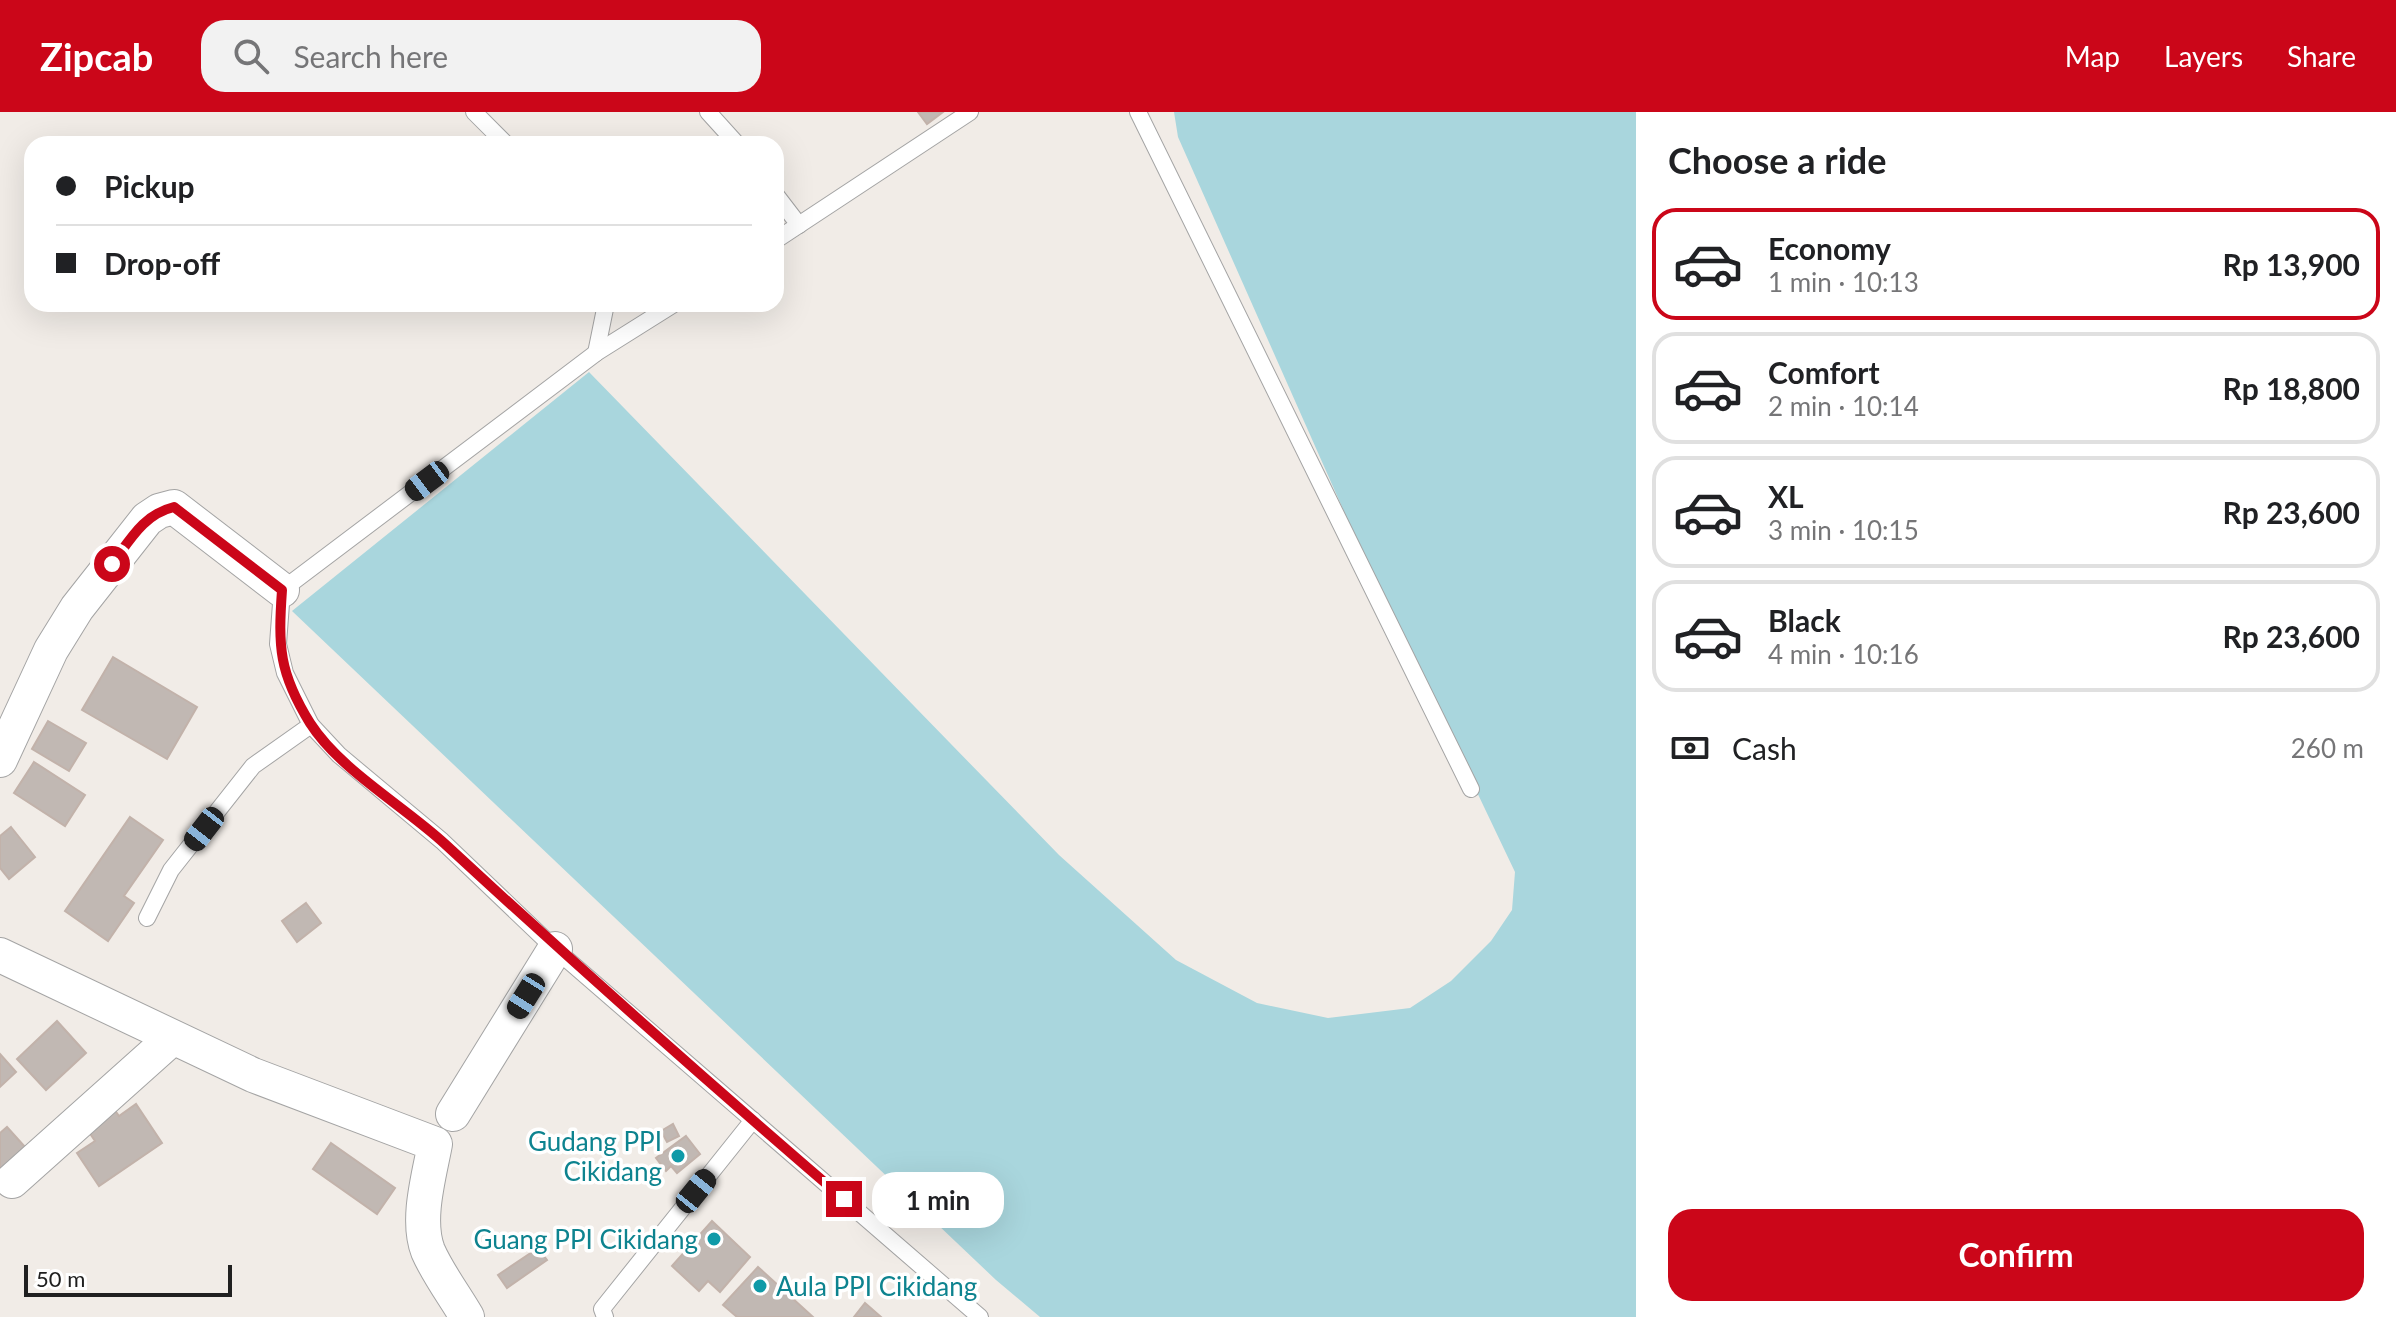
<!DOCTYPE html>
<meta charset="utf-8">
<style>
:root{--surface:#fff;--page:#f2f2f2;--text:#202124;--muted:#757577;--line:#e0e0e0;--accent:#cb0619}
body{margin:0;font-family:Lato,sans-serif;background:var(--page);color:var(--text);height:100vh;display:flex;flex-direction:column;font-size:30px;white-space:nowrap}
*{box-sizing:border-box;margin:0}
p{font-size:26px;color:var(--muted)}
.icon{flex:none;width:44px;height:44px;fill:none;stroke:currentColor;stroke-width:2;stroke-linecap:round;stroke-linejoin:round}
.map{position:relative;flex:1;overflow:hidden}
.side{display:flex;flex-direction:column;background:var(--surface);width:760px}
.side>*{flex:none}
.guide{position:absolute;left:24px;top:24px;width:760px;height:176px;border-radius:24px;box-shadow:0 8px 32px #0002;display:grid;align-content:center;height:176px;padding:0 32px;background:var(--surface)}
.scale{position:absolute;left:24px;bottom:20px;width:208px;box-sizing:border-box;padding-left:8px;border:4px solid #202020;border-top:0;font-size:22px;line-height:28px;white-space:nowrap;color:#202020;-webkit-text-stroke:6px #fff;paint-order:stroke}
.end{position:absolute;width:36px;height:36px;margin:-18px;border:10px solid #cb0619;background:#fff;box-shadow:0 0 0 4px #fff}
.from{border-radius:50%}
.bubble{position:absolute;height:56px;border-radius:24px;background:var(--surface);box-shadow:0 8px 32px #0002;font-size:26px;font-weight:700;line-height:56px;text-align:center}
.car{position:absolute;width:24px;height:48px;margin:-24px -12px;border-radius:10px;box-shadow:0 0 6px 2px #0007;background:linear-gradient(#222 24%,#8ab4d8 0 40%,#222 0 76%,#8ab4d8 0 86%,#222 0)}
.guide b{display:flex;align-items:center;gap:28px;height:76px;font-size:30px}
.guide b+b{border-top:2px solid var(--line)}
.guide i{width:20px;height:20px;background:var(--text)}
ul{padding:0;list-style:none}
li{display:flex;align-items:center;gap:24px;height:112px;margin:0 16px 12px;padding:0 16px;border:4px solid var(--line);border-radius:24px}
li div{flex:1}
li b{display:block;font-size:30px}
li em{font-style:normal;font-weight:700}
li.selected{border-color:var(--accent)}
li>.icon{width:72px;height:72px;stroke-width:1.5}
h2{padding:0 32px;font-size:36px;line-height:96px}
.pay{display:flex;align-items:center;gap:20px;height:88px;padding:0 32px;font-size:30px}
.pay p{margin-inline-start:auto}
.action{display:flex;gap:16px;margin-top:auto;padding:16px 32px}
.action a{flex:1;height:92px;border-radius:24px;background:var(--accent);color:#fff;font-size:32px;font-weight:700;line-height:92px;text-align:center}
header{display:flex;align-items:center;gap:48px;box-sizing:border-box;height:112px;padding:0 40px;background:var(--accent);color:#fff}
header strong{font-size:38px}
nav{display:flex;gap:44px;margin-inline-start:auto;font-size:28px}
.search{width:560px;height:72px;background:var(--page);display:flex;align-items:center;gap:20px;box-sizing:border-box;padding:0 28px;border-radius:24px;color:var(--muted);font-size:30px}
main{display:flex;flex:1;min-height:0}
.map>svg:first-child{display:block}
</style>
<header>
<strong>Zipcab</strong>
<div class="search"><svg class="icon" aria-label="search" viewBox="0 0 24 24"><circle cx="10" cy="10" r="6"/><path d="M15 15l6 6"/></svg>Search here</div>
<nav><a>Map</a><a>Layers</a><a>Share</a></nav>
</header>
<main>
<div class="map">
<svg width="1636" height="1205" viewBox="0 0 1636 1205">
<rect width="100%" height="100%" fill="#f1ece7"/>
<!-- water -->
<polygon fill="#a9d6dd" points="1174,0 1636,0 1636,1205 1040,1205 996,1168 292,499 589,260 1059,743 1176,848 1257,891 1328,906 1410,896 1451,869 1491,829 1512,798 1515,760 1354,422 1178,25"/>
<!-- building -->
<g fill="#c1b8b3" stroke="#c2b2aa" stroke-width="2">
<polygon points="918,0 943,0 927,12"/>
<polygon points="113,545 197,595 167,647 82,598"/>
<polygon points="48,609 86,631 69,659 32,637"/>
<polygon points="34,650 85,683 65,714 14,681"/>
<polygon points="130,705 163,728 124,784 134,791 108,829 65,799"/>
<polygon points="11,715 35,745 9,767 0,756 0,724"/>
<polygon points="306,791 321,811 297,830 282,809"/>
<polygon points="57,909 86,941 46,978 17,947"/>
<polygon points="0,942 16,960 0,975"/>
<polygon points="109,990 119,1004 136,992 162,1031 99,1074 77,1041 95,1029 81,1008"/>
<polygon points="673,1012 679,1024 667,1030 661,1019"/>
<polygon points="7,1015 25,1035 0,1058 0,1021"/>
<polygon points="686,1024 700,1042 677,1061 671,1054 666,1059 656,1046"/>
<polygon points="331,1031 395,1076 377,1102 313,1057"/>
<polygon points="712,1109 750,1145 720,1180 708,1169 699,1179 672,1154"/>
<polygon points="538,1136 547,1148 507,1176 498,1163"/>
<polygon points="758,1155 813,1205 737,1205 723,1193"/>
<polygon points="865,1191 881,1205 854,1205"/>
</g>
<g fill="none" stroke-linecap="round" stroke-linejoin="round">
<defs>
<g id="service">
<polyline points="474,0 506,32"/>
<polyline points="708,0 737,32"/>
<polyline points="1138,0 1471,677"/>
<polyline points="776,83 799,113"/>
<polyline points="776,128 970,0"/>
<polyline points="674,192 596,241 282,478 278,532 285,561 311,613 339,643 442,729 555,837 980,1205"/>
<polyline points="596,241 606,192"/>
<polyline points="147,806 171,758 253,654 311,613"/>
<polyline points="605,1205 602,1197 753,1008"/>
</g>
<g id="minor">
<polyline points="0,648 51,538 77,496 147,407 159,399 174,395 282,478"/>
<path d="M0,843l253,120 182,69c-6,32 -19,76 -7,107 10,23 27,45 39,66"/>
<polyline points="453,1002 555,837"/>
<polyline points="12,1069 172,926"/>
</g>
</defs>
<!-- service casing -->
<use href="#service" stroke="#a4a4a4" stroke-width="18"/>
<!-- minor casing -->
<use href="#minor" stroke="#a4a4a4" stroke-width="36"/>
<!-- service -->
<use href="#service" stroke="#fff" stroke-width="16"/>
<!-- minor -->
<use href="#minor" stroke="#fff" stroke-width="34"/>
</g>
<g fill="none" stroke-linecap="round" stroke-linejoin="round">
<!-- route -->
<path stroke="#cb0619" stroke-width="10" d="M112,452c18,-24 32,-50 62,-57l108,83c-4,57 -3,83 28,133 30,47 94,83 135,121 131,121 264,239 399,355"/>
</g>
<!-- markers -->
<g fill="#0f9aa8" stroke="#fff" stroke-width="3">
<circle cx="678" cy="1044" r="8"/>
<circle cx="714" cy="1127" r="8"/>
<circle cx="760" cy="1174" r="8"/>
</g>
<g text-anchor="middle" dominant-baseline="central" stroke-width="7" stroke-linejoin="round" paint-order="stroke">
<!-- culture labels -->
<g font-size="26" fill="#0d838f" stroke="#fff" text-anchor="end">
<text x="662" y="1029">Gudang PPI<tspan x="662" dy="30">Cikidang</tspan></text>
<text x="698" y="1127">Guang PPI Cikidang</text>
<text x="776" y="1174" text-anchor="start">Aula PPI Cikidang</text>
</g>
</g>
</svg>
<div class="scale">50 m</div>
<i class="end from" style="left:112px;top:452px"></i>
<i class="end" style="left:844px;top:1087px"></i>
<div class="bubble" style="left:872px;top:1060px;width:132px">1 min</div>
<i class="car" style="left:427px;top:369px;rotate:233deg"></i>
<i class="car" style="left:204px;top:717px;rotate:218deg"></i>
<i class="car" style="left:526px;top:884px;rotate:212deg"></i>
<i class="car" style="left:696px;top:1079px;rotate:39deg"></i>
<div class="guide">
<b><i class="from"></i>Pickup</b>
<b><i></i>Drop-off</b>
</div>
</div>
<section class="side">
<h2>Choose a ride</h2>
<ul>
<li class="selected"><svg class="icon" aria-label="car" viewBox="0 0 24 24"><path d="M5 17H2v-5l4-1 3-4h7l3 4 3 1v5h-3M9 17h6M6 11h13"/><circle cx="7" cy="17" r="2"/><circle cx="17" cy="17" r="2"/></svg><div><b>Economy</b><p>1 min · 10:13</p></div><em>Rp 13,900</em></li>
<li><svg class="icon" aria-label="car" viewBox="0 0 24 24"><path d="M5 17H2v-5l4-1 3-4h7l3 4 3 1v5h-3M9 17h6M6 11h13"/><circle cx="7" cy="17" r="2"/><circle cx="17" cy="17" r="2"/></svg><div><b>Comfort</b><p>2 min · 10:14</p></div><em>Rp 18,800</em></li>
<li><svg class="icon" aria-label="car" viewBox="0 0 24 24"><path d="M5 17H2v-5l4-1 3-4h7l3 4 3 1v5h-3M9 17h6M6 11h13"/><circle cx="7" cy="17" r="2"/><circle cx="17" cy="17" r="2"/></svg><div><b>XL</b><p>3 min · 10:15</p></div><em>Rp 23,600</em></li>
<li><svg class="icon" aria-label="car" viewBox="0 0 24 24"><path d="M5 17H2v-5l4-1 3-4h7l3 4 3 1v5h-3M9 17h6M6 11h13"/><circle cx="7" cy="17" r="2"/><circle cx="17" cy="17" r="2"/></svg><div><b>Black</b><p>4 min · 10:16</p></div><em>Rp 23,600</em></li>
</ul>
<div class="pay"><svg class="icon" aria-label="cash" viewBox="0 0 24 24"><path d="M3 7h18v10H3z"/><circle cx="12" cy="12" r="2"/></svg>Cash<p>260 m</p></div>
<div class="action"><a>Confirm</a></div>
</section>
</main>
